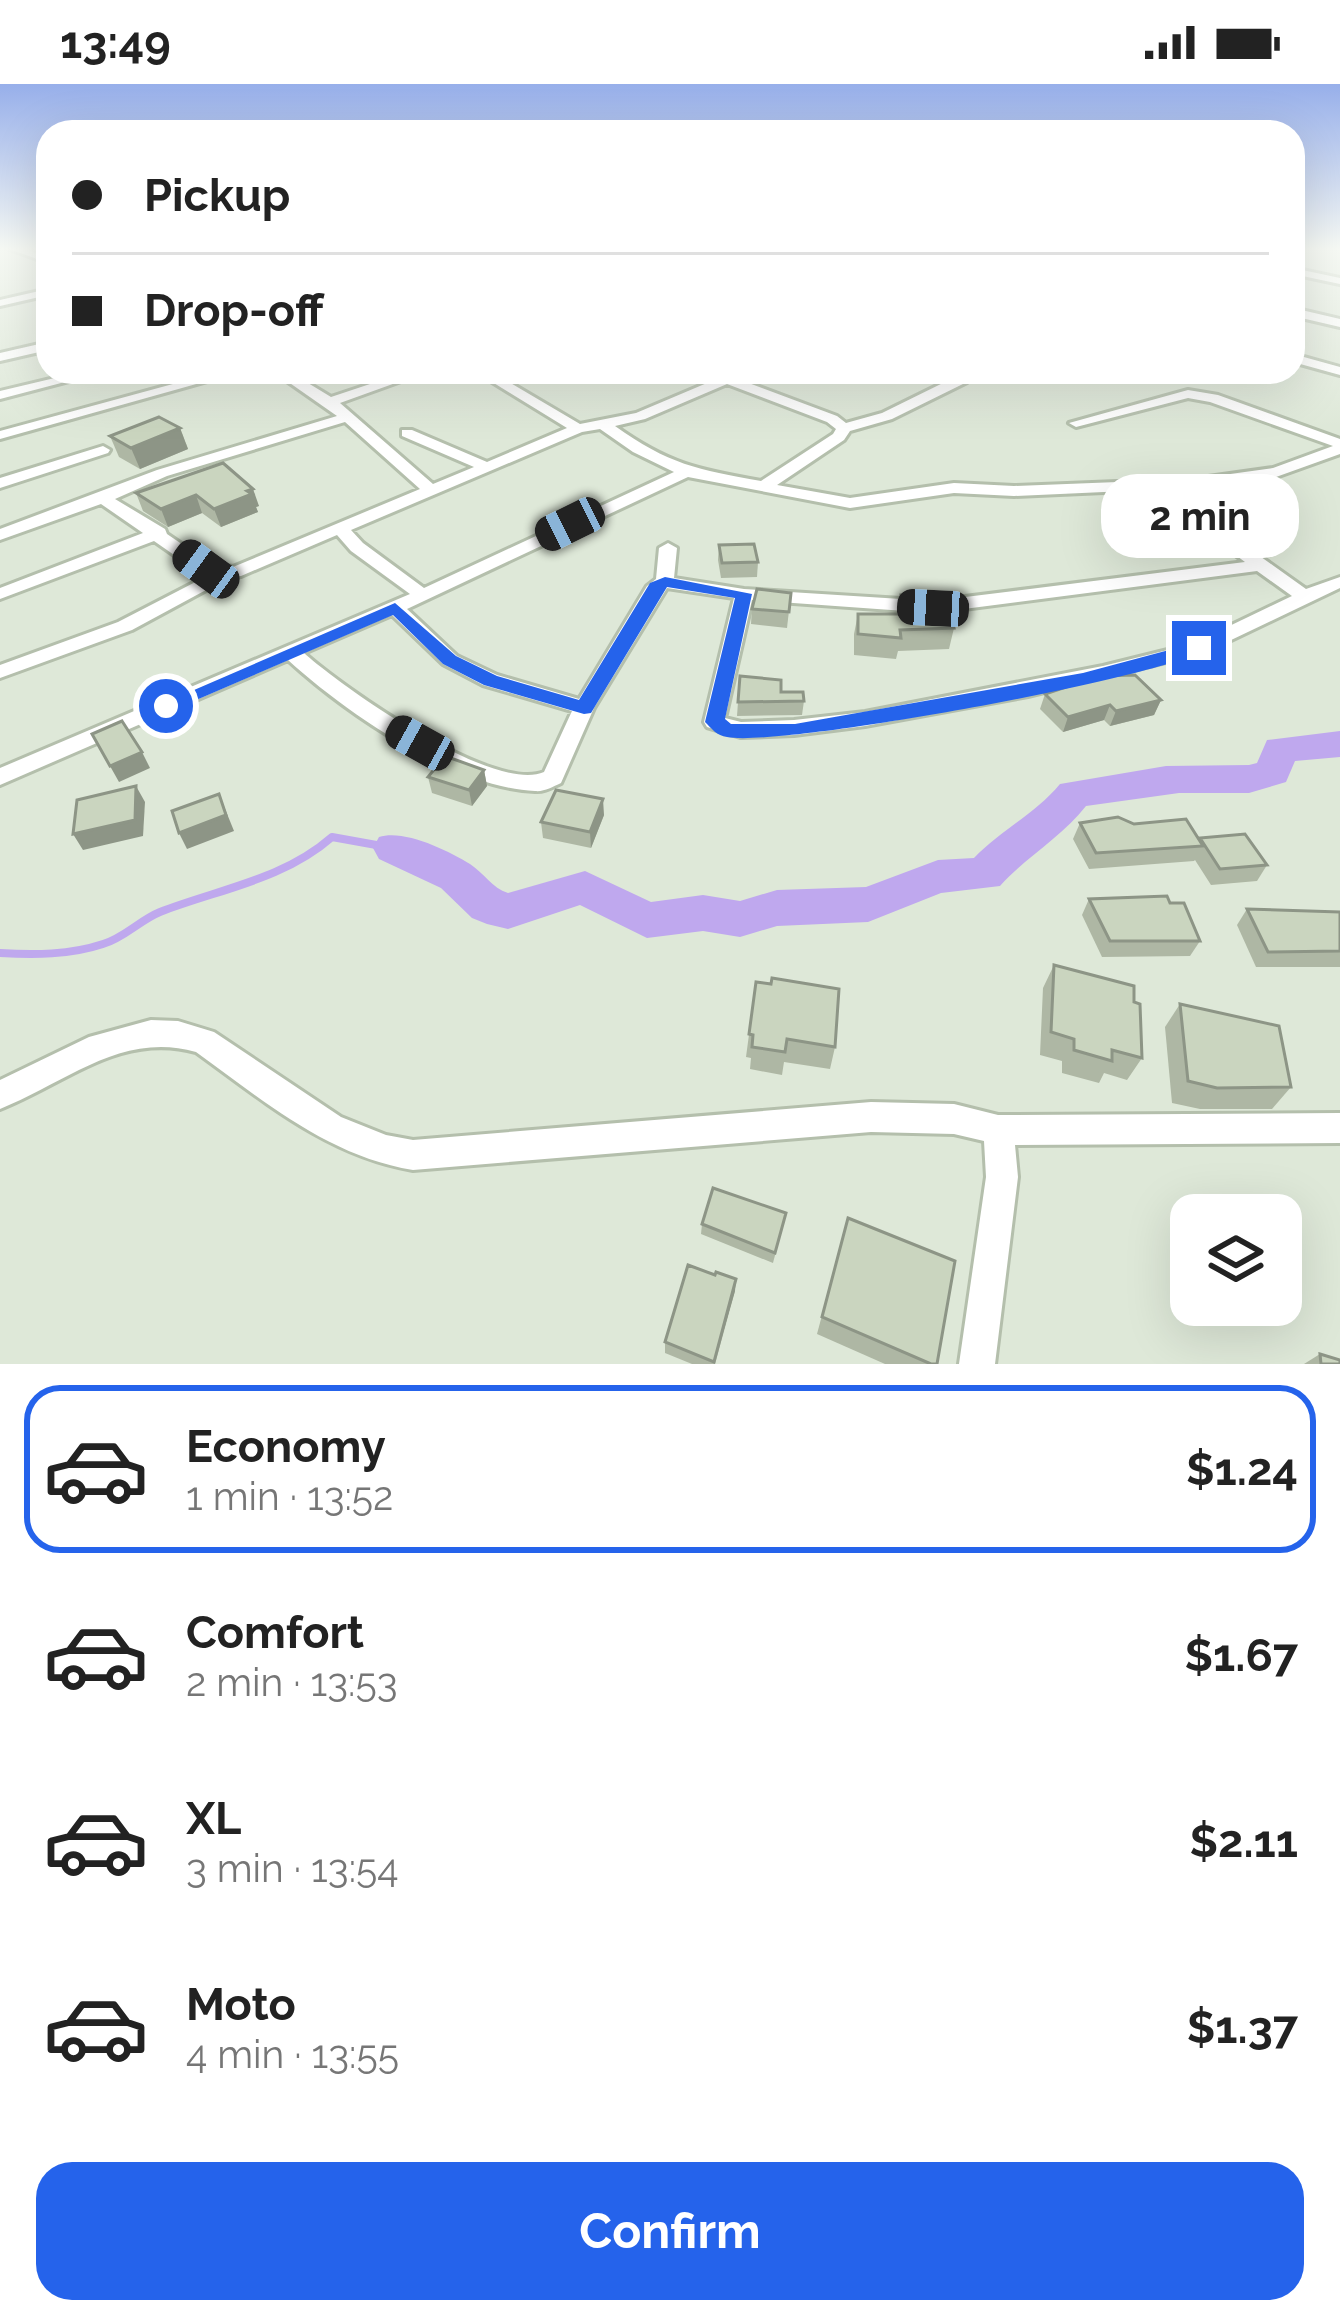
<!DOCTYPE html>
<meta charset="utf-8">
<style>
:root{--surface:#fff;--page:#f2f2f2;--text:#222;--muted:#767676;--line:#e0e0e0;--accent:#2563eb}
body{margin:0;font-family:Raleway,sans-serif;background:var(--page);color:var(--text);height:100vh;display:flex;flex-direction:column;font-size:45px;white-space:nowrap}
*{box-sizing:border-box;margin:0}
p{font-size:39px;color:var(--muted)}
.icon{flex:none;width:66px;height:66px;fill:none;stroke:currentColor;stroke-width:2;stroke-linecap:round;stroke-linejoin:round}
.map{position:relative;height:1280px;overflow:hidden}
.sheet{display:flex;flex-direction:column;background:var(--surface);flex:1}
.sheet>*{flex:none}
.hud{position:absolute;left:36px;top:36px;width:1269px;height:264px;border-radius:36px;box-shadow:0 12px 48px #0002;display:grid;align-content:center;height:264px;padding:0 36px;background:var(--surface)}
.fabs{position:absolute;left:1170px;top:1110px;display:grid;gap:24px}
.fabs a{display:grid;place-items:center;width:132px;height:132px;border-radius:24px;background:var(--surface);box-shadow:0 12px 48px #0002;font-size:60px}
.end{position:absolute;width:54px;height:54px;margin:-27px;border:15px solid #2563eb;background:#fff;box-shadow:0 0 0 6px #fff}
.from{border-radius:50%}
.bubble{position:absolute;height:84px;border-radius:36px;background:var(--surface);box-shadow:0 12px 48px #0002;font-size:39px;font-weight:700;line-height:84px;text-align:center}
.car{position:absolute;width:36px;height:72px;margin:-36px -18px;border-radius:15px;box-shadow:0 0 9px 3px #0007;background:linear-gradient(#222 24%,#8ab4d8 0 40%,#222 0 76%,#8ab4d8 0 86%,#222 0)}
.hud b{display:flex;align-items:center;gap:42px;height:114px;font-size:45px}
.hud b+b{border-top:3px solid var(--line)}
.hud i{width:30px;height:30px;background:var(--text)}
ul{padding:21px 0 0;list-style:none}
li{display:flex;align-items:center;gap:36px;height:168px;margin:0 24px 18px;padding:0 12px;border:6px solid transparent;border-radius:36px}
li div{flex:1}
li b{display:block;font-size:45px}
li em{font-style:normal;font-weight:700}
li.on{border-color:var(--accent)}
li>.icon{width:108px;height:108px;stroke-width:1.5}
.cta{display:flex;gap:24px;margin-top:auto;padding:24px 36px}
.cta a{flex:1;height:138px;border-radius:36px;background:var(--accent);color:#fff;font-size:48px;font-weight:700;line-height:138px;text-align:center}
.status{display:flex;justify-content:space-between;align-items:center;height:84px;padding:0 60px;background:var(--surface);direction:ltr}
.status svg{height:33px;fill:currentColor}
.map>svg:first-child{display:block}
</style>
<div class="status"><b>13:49</b><svg viewBox="0 0 49 12"><path d="M0 12V9h3v3zM5 12V6h3v6zM10 12V3h3v9zM15 12V0h3v12zM26 1h20v11H26zM47 4h2v5h-2z"/></svg></div>
<div class="map">
<svg width="1340" height="1280" viewBox="0 0 1340 1280">
<rect width="100%" height="100%" fill="#edf4e9"/>
<!-- residential -->
<path fill="#dee8d8" fill-rule="evenodd" d="M0,164h48v124h1245v-124h47v1116h-1340zM1191,1131h90v90h-90z"/>
<g fill="none" stroke-linecap="round" stroke-linejoin="round">
<!-- stream -->
<path stroke="#bfa8ee" stroke-width="8" d="M0,869c34,2 70,2 103,-9 21,-6 37,-24 57,-32 59,-23 123,-32 172,-75l61,11"/>
<!-- river -->
<path fill="#bfa8ee" fill-rule="evenodd" d="M1340,647v26l-45,4 -9,21 -37,11h-70l-93,13c-24,31 -59,50 -86,80l-59,7 -73,29 -91,4 -37,11 -37,-6 -56,7 -67,-33 -72,24 -21,-5 -15,-6 -31,-30 -62,-29 -6,-11 6,-11c25,-8 68,13 91,27 14,9 22,24 38,29l77,-22 66,31 52,-7 37,6 37,-11 89,-3 72,-27 36,-2c27,-28 61,-44 86,-74l106,-18 83,-1 8,-2 10,-23z"/>
<defs>
<g id="minor">
<polygon points="7,164 22,164 48,173 48,179"/>
<polygon points="1293,184 1340,194 1340,200 1293,190"/>
<polygon points="48,205 48,211 0,222 0,216"/>
<polygon points="1293,224 1340,235 1340,243 1293,232"/>
<polygon points="48,258 48,266 0,277 0,269"/>
<polygon points="1293,270 1340,283 1340,291 1293,278"/>
<polygon points="80,288 103,288 0,315 0,307"/>
<polygon points="217,288 239,288 0,355 0,347"/>
<path d="M274,288h16l41,25 75,-25h20l-86,31 93,81 41,-17 -72,-31v-6h10l75,32 80,-34 -91,-56h16l88,52 56,-11 97,-41h18l-13,7 99,37 9,7 36,-10 69,-34 -15,-7 31,4v6l-75,37 -42,12 -6,9 -67,45 73,13 104,-15 60,3 180,-7 79,-11 60,-22 -123,-44 -22,-4 -112,29 -7,-4 119,-33 30,5 122,44v15l-64,23 -109,13 139,99 34,-12v11l-134,64 -178,44 -163,30 -71,9 -53,2 -34,-10 -3,-5 30,-124 -67,-10 -73,120 -33,75c-9,4 -17,9 -26,8 -80,-3 -189,-78 -247,-131l-288,125v-17l410,-174 -59,-43 -14,-16 -96,41 -11,1 -98,53 -132,48v-13l118,-43 91,-47 -9,-2 -46,-32 -154,58v-11l143,-55 -42,-29 -101,36v-11l157,-59 180,-54zM727,300l100,38 9,7 -3,5 -72,47c-63,-11 -93,-17 -146,-55l30,-7zM345,338l75,67 -187,78 -22,-3 -44,-30 -2,-5 -50,-30 52,-23zM600,345l33,23 41,20 -250,116 -61,-45 -12,-13 231,-98zM688,393l162,31 104,-15 60,3 134,-6 97,72 -312,39 -189,-12 -70,-11 3,-30 -9,-5 -9,5 -3,31 -9,7 -68,113 -82,-24 -40,-19 -50,-47zM1257,487l35,25 -100,48 -89,22 -238,46 -71,8 -53,2 -16,-4 27,-118 181,13zM392,531l51,49 40,21 89,26 -28,61c-50,22 -201,-84 -240,-119z"/>
<polygon points="103,362 110,366 108,369 0,404 0,394"/>
<path d="M151,936l27,1 36,11 127,85 45,18 27,5 458,-38 83,2 44,11 342,-2v30l-325,2 3,32 -23,187h-36l27,-187 -2,-36 -30,-7 -83,-2 -458,38c-85,-14 -149,-69 -217,-118 -75,-21 -130,31 -196,57v-29l89,-43z"/>
</g>
</defs>
<!-- minor casing -->
<use href="#minor" stroke="#b4bfac" stroke-width="6"/>
<!-- minor -->
<use href="#minor" fill="#fff" fill-rule="evenodd"/>
</g>
<!-- wall -->
<g fill="#aeb7a4">
<polygon points="180,344 188,365 140,385 119,373 110,352"/>
<polygon points="223,379 259,422 256,423 258,428 221,443 202,429 168,443 143,427 136,409"/>
<polygon points="719,461 758,478 757,493 721,494 718,476"/>
<polygon points="791,509 787,544 751,540 752,525"/>
<polygon points="901,511 954,544 949,565 898,567 896,575 854,571 854,550 858,530 897,530"/>
<polygon points="781,608 804,617 802,631 737,632 738,618"/>
<polygon points="1045,610 1161,616 1154,631 1110,642 1104,636 1063,648 1040,625"/>
<polygon points="484,686 487,702 472,722 432,709 428,693"/>
<polygon points="604,731 591,764 543,754 541,738"/>
<polygon points="1080,739 1134,740 1199,756 1200,754 1267,781 1257,797 1211,801 1195,776 1194,777 1089,785 1073,755"/>
<polygon points="1089,815 1170,819 1200,857 1190,872 1102,873 1082,831"/>
<polygon points="1247,825 1340,828 1340,883 1256,883 1237,841"/>
<polygon points="1054,881 1134,918 1142,974 1127,996 1104,989 1099,999 1062,989 1062,977 1040,971 1043,904"/>
<polygon points="756,898 835,963 830,985 784,978 782,991 750,985 751,974 746,973"/>
<polygon points="1180,920 1291,1003 1272,1025 1200,1025 1172,1019 1165,943"/>
<polygon points="848,1134 937,1280 885,1280 817,1250"/>
<polygon points="702,1140 783,1140 773,1179 701,1150"/>
<polygon points="715,1191 735,1207 715,1280 692,1280 665,1269 665,1258"/>
<polygon points="1320,1270 1340,1280 1304,1280"/>
</g>
<!-- shaded-wall -->
<g fill="#8d9586">
<polygon points="180,344 188,365 140,385 131,364"/>
<polygon points="253,405 259,422 256,423 258,428 221,443 214,425"/>
<polygon points="196,411 202,429 168,443 161,425"/>
<polygon points="1161,616 1154,631 1110,642 1116,627"/>
<polygon points="1110,621 1104,636 1063,648 1068,633"/>
<polygon points="142,668 150,684 119,698 110,682"/>
<polygon points="484,686 487,702 472,722 469,706"/>
<polygon points="136,702 145,718 143,752 83,766 73,750"/>
<polygon points="219,710 234,747 187,765 179,749"/>
<polygon points="603,715 604,731 591,764 590,748"/>
<polygon points="736,1195 735,1207 714,1280"/>
</g>
<!-- building -->
<g fill="#cad5bf" stroke="#8d9586" stroke-width="3">
<polygon points="159,333 180,344 131,364 110,352"/>
<polygon points="223,379 253,405 247,407 252,410 214,425 196,411 161,425 136,409"/>
<polygon points="754,460 758,478 722,479 719,461"/>
<polygon points="757,505 791,509 789,528 752,525"/>
<polygon points="901,511 946,512 954,544 900,546 901,554 858,550 858,530 902,530"/>
<polygon points="1135,591 1161,616 1116,627 1110,621 1068,633 1045,610 1099,592"/>
<polygon points="740,592 781,596 781,608 803,608 804,617 738,618"/>
<polygon points="122,637 142,668 110,682 92,650"/>
<polygon points="445,672 484,686 469,706 428,693"/>
<polygon points="136,702 135,736 73,750 77,716"/>
<polygon points="556,706 603,715 590,748 541,738"/>
<polygon points="219,710 226,731 179,749 172,727"/>
<polygon points="1118,733 1134,740 1186,735 1203,762 1096,769 1080,739"/>
<polygon points="1245,750 1267,781 1220,785 1200,754"/>
<polygon points="1167,812 1170,819 1184,819 1200,857 1110,857 1089,815"/>
<polygon points="1247,825 1340,828 1340,867 1268,868"/>
<polygon points="1054,881 1134,902 1134,918 1140,920 1142,974 1112,966 1112,977 1074,966 1074,955 1051,948"/>
<polygon points="772,894 839,905 835,963 787,955 785,968 752,963 753,951 749,950 756,898 771,900"/>
<polygon points="1180,920 1279,942 1291,1003 1217,1004 1188,997"/>
<polygon points="713,1104 786,1129 775,1169 702,1140"/>
<polygon points="848,1134 955,1177 937,1280 931,1280 822,1233"/>
<polygon points="688,1181 715,1191 716,1188 736,1195 714,1278 665,1258"/>
<polygon points="1320,1270 1340,1276 1340,1280 1321,1280"/>
</g>
<!-- sky -->
<linearGradient id="sky" x2="0" y2="1"><stop stop-color="#97afea"/><stop offset="0.48" stop-color="#f7faf5"/><stop offset="1" stop-color="#f7faf5" stop-opacity="0"/></linearGradient>
<rect width="1340" height="343" fill="url(#sky)"/>
<!-- route -->
<path fill="#2563eb" d="M665,493l87,17 -27,125 6,5h64l288,-51 116,-31 9,6c-39,29 -429,100 -481,89 -10,-1 -16,-9 -22,-15l30,-124 -68,-11 -76,126 -7,1 -100,-29 -41,-21 -50,-49 -220,95 -7,2 -9,-6 238,-103 61,53 41,20 82,24 71,-117z"/>
</svg>
<div class="fabs">
<a><svg class="icon" aria-label="layers" viewBox="0 0 24 24"><path d="M12 4l9 5-9 5-9-5zM3 14l9 5 9-5"/></svg></a>
</div>
<i class="end from" style="left:166px;top:622px"></i>
<i class="end" style="left:1199px;top:564px"></i>
<div class="bubble" style="left:1101px;top:390px;width:198px">2 min</div>
<i class="car" style="left:570px;top:440px;rotate:244deg"></i>
<i class="car" style="left:206px;top:485px;rotate:306deg"></i>
<i class="car" style="left:933px;top:524px;rotate:273deg"></i>
<i class="car" style="left:420px;top:659px;rotate:299deg"></i>
<div class="hud">
<b><i class="from"></i>Pickup</b>
<b><i></i>Drop-off</b>
</div>
</div>
<section class="sheet">
<ul>
<li class="on"><svg class="icon" aria-label="car" viewBox="0 0 24 24"><path d="M5 17H2v-5l4-1 3-4h7l3 4 3 1v5h-3M9 17h6M6 11h13"/><circle cx="7" cy="17" r="2"/><circle cx="17" cy="17" r="2"/></svg><div><b>Economy</b><p>1 min · 13:52</p></div><em>$1.24</em></li>
<li><svg class="icon" aria-label="car" viewBox="0 0 24 24"><path d="M5 17H2v-5l4-1 3-4h7l3 4 3 1v5h-3M9 17h6M6 11h13"/><circle cx="7" cy="17" r="2"/><circle cx="17" cy="17" r="2"/></svg><div><b>Comfort</b><p>2 min · 13:53</p></div><em>$1.67</em></li>
<li><svg class="icon" aria-label="car" viewBox="0 0 24 24"><path d="M5 17H2v-5l4-1 3-4h7l3 4 3 1v5h-3M9 17h6M6 11h13"/><circle cx="7" cy="17" r="2"/><circle cx="17" cy="17" r="2"/></svg><div><b>XL</b><p>3 min · 13:54</p></div><em>$2.11</em></li>
<li><svg class="icon" aria-label="car" viewBox="0 0 24 24"><path d="M5 17H2v-5l4-1 3-4h7l3 4 3 1v5h-3M9 17h6M6 11h13"/><circle cx="7" cy="17" r="2"/><circle cx="17" cy="17" r="2"/></svg><div><b>Moto</b><p>4 min · 13:55</p></div><em>$1.37</em></li>
</ul>
<div class="cta"><a>Confirm</a></div>
</section>
